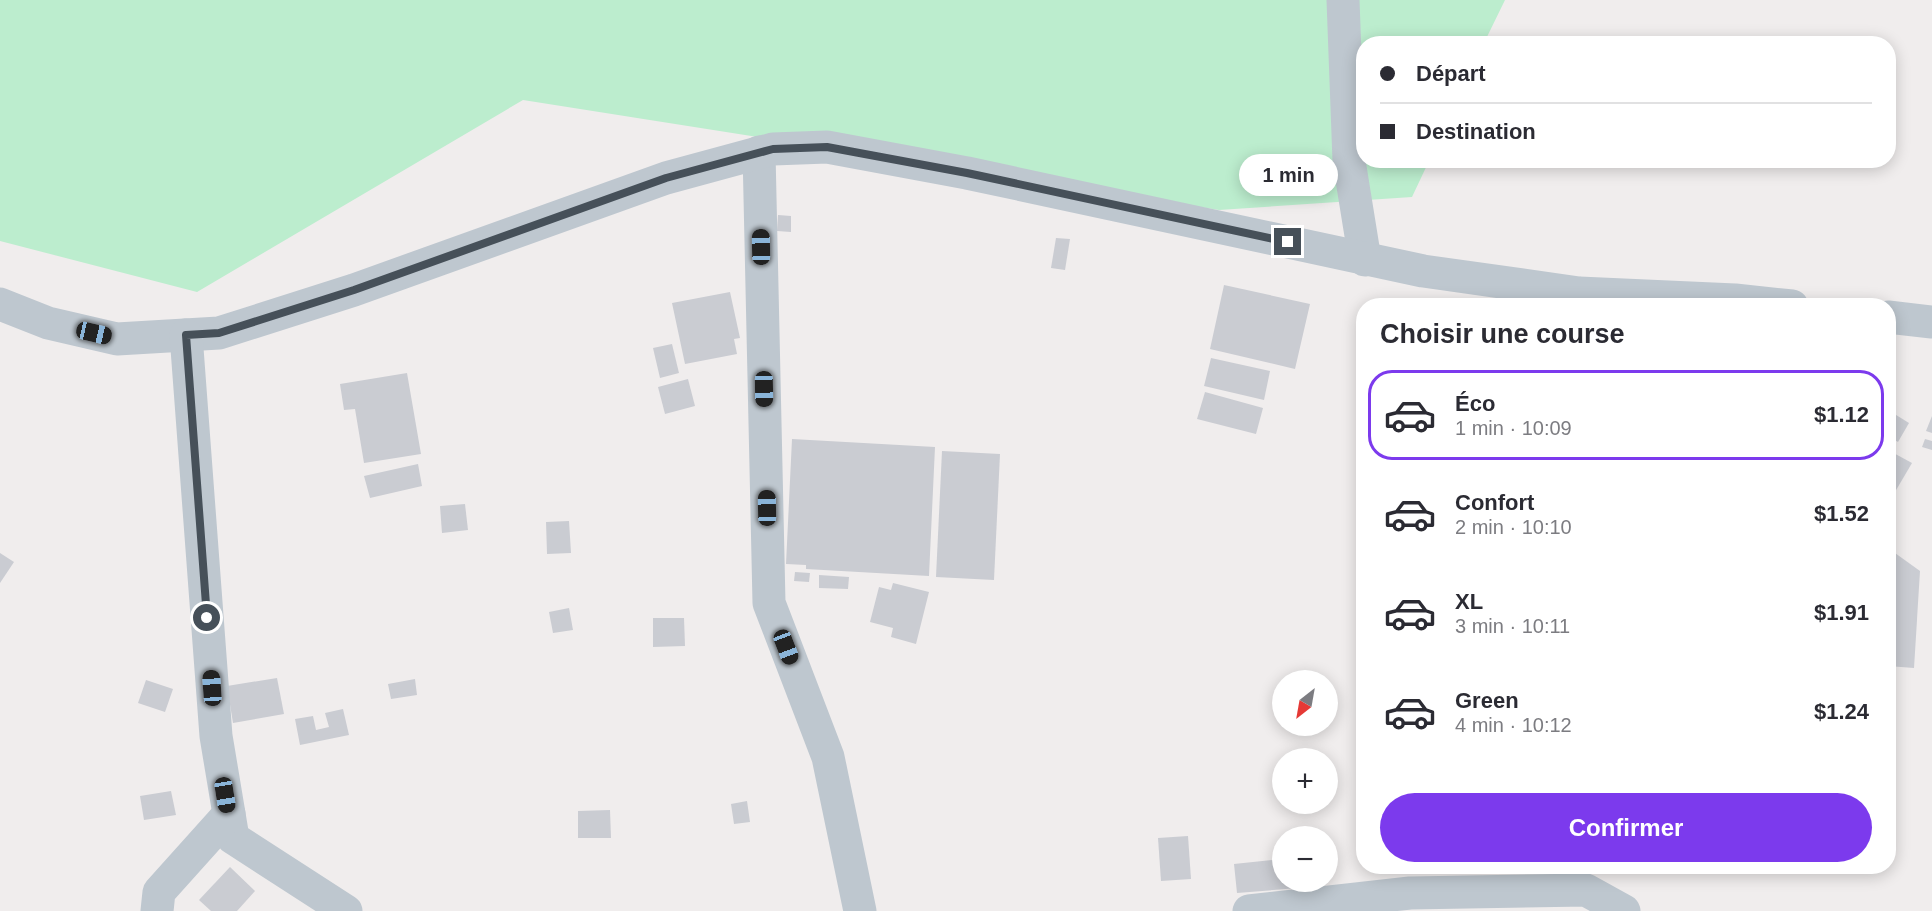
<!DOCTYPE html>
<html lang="fr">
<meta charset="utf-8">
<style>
:root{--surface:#fff;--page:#f2f2f3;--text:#2b2b33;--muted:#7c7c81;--line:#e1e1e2;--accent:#7c3aed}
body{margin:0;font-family:Arial,sans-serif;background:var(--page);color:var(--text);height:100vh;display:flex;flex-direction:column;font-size:22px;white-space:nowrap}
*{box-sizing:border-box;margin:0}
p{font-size:20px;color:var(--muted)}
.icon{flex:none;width:33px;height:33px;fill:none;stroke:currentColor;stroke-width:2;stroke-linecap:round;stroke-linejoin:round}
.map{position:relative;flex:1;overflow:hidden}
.sheet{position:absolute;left:1356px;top:298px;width:540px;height:576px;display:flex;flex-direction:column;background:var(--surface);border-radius:24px;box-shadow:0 3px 15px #0003}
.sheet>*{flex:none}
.banner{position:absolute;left:1356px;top:36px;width:540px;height:132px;border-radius:24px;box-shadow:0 3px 15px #0003;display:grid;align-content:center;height:132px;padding:0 24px;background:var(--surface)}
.needle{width:39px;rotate:211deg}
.tools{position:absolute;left:1272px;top:670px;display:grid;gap:12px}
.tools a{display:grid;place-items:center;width:66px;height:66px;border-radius:50%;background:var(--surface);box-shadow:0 3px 15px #0003;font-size:30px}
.end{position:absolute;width:27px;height:27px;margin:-14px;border:8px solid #465059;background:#fff;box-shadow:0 0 0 3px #fff}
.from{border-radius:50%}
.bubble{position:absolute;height:42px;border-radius:21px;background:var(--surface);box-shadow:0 3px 15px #0003;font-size:20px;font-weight:600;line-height:42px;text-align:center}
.car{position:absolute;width:18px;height:36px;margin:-18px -9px;border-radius:8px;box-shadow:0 0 4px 2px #0007;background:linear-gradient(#222 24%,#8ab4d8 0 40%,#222 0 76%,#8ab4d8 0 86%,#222 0)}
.banner b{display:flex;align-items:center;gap:21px;height:57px;font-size:22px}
.banner b+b{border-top:2px solid var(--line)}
.banner i{width:15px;height:15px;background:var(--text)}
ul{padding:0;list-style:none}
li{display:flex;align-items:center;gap:18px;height:90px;margin:0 12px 9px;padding:0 12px;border:3px solid transparent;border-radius:24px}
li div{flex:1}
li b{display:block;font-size:22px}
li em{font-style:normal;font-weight:600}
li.active{border-color:var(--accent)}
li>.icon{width:54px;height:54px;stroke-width:1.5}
h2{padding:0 24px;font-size:27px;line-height:72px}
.cta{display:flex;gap:12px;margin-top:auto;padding:12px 24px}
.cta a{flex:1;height:69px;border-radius:36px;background:var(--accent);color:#fff;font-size:24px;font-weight:600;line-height:69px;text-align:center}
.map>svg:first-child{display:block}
</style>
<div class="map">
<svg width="1932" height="911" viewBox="0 0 1932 911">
<rect width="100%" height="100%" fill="#f0eded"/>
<!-- green -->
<polygon fill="#bcedce" points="0,0 1505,0 1484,43 1364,44 1364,160 1429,161 1412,197 1219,210 523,100 197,292 0,241"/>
<!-- building -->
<g fill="#caccd2">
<polygon points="778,215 791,216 791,232 777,231"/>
<polygon points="1056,238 1070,239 1065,270 1051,268"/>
<polygon points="1224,285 1310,304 1295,369 1210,349"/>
<polygon points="730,292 740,338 734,339 737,354 685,364 672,303"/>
<polygon points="672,344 679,373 660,378 653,348"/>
<polygon points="1211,358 1270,371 1264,400 1204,386"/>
<polygon points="407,373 421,454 364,463 355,409 344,410 340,384"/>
<polygon points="688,379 695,406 665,414 658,387"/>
<polygon points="1205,392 1263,408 1256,434 1197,419"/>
<polygon points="1888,410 1909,423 1898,442 1888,436"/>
<polygon points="1932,416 1932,433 1926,431"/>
<polygon points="792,439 935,447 929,576 806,569 806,565 786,564"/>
<polygon points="1925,439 1932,441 1932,450 1922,447"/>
<polygon points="1888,450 1912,463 1892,497 1888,495"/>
<polygon points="942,451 1000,454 994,580 936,577"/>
<polygon points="418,464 422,486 370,498 364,476"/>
<polygon points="465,504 468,530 442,533 440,506"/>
<polygon points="569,521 571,553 547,554 546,522"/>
<polygon points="1888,548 1920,571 1914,668 1888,666"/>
<polygon points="0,553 14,562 0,583"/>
<polygon points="795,572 810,573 809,582 794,581"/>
<polygon points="819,575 849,577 848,589 819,588"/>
<polygon points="893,583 929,592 916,644 891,637 893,628 870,622 879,587 891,590"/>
<polygon points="569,608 573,630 553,633 549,612"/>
<polygon points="653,618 684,618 685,646 653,647"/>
<polygon points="277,678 284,714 233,723 227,686"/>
<polygon points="415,679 417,695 391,699 388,684"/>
<polygon points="146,680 173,689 165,712 138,703"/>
<polygon points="343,709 349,735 300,745 295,719 313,716 316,730 329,727 325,713"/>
<polygon points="171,791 176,815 144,820 140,796"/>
<polygon points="747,801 750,822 734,824 731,804"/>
<polygon points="610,810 611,838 578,838 578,811"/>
<polygon points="1188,836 1191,879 1161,881 1158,838"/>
<polygon points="1282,859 1282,882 1297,882 1298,888 1237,893 1234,864"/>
<polygon points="230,867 255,891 237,911 211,911 199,900"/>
</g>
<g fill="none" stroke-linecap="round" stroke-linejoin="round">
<!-- minor -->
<g stroke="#bec7cf" stroke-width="33">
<polyline points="1343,0 1349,161 1365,260"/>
<polyline points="759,152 769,603 828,757 860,911"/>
<polyline points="0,304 48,323 117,339 219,333 354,290 666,178 773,149 827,147 967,173 1423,271 1579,293 1735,300 1792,306"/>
<polyline points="1888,317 1932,322"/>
<polyline points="186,335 216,736 233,838 346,911"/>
<polyline points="157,911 159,892 229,814"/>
<polyline points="1249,911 1410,893 1586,890 1624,911"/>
</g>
</g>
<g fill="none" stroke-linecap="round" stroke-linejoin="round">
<!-- route -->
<polyline stroke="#465059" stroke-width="8" points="207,618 186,335 219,333 354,290 666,178 773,149 827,147 967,173 1288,242"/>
</g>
</svg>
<div class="tools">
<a><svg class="needle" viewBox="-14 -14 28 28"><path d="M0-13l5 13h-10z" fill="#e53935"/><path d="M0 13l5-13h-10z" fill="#7c7c81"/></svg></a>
<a>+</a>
<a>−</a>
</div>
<i class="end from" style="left:207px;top:618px"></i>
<i class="end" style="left:1288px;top:242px"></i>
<div class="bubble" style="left:1239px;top:154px;width:99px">1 min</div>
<i class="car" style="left:761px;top:247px;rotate:359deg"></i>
<i class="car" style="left:94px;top:333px;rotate:103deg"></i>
<i class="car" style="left:764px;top:389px;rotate:179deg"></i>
<i class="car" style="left:767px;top:508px;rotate:359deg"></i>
<i class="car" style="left:786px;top:647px;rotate:159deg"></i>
<i class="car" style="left:212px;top:688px;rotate:356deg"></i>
<i class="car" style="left:225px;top:795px;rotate:171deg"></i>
<div class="banner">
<b><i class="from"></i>Départ</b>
<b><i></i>Destination</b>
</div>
<section class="sheet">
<h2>Choisir une course</h2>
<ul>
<li class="active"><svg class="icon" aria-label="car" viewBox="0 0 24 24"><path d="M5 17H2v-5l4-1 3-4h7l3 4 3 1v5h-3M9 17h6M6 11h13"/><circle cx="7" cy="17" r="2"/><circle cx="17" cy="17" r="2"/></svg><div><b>Éco</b><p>1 min · 10:09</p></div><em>$1.12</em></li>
<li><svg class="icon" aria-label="car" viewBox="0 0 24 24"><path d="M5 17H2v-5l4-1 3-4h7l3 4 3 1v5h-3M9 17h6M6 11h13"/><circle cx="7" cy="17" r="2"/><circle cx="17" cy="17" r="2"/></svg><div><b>Confort</b><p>2 min · 10:10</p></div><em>$1.52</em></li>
<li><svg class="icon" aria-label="car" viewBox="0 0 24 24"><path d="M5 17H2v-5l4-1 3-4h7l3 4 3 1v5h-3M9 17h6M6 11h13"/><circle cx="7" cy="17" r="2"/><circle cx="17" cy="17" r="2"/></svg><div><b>XL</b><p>3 min · 10:11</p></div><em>$1.91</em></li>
<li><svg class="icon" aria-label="car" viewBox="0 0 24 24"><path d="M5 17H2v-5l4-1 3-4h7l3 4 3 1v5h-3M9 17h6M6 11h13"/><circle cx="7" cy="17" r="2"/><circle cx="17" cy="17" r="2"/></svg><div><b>Green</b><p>4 min · 10:12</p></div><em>$1.24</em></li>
</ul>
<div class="cta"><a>Confirmer</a></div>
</section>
</div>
